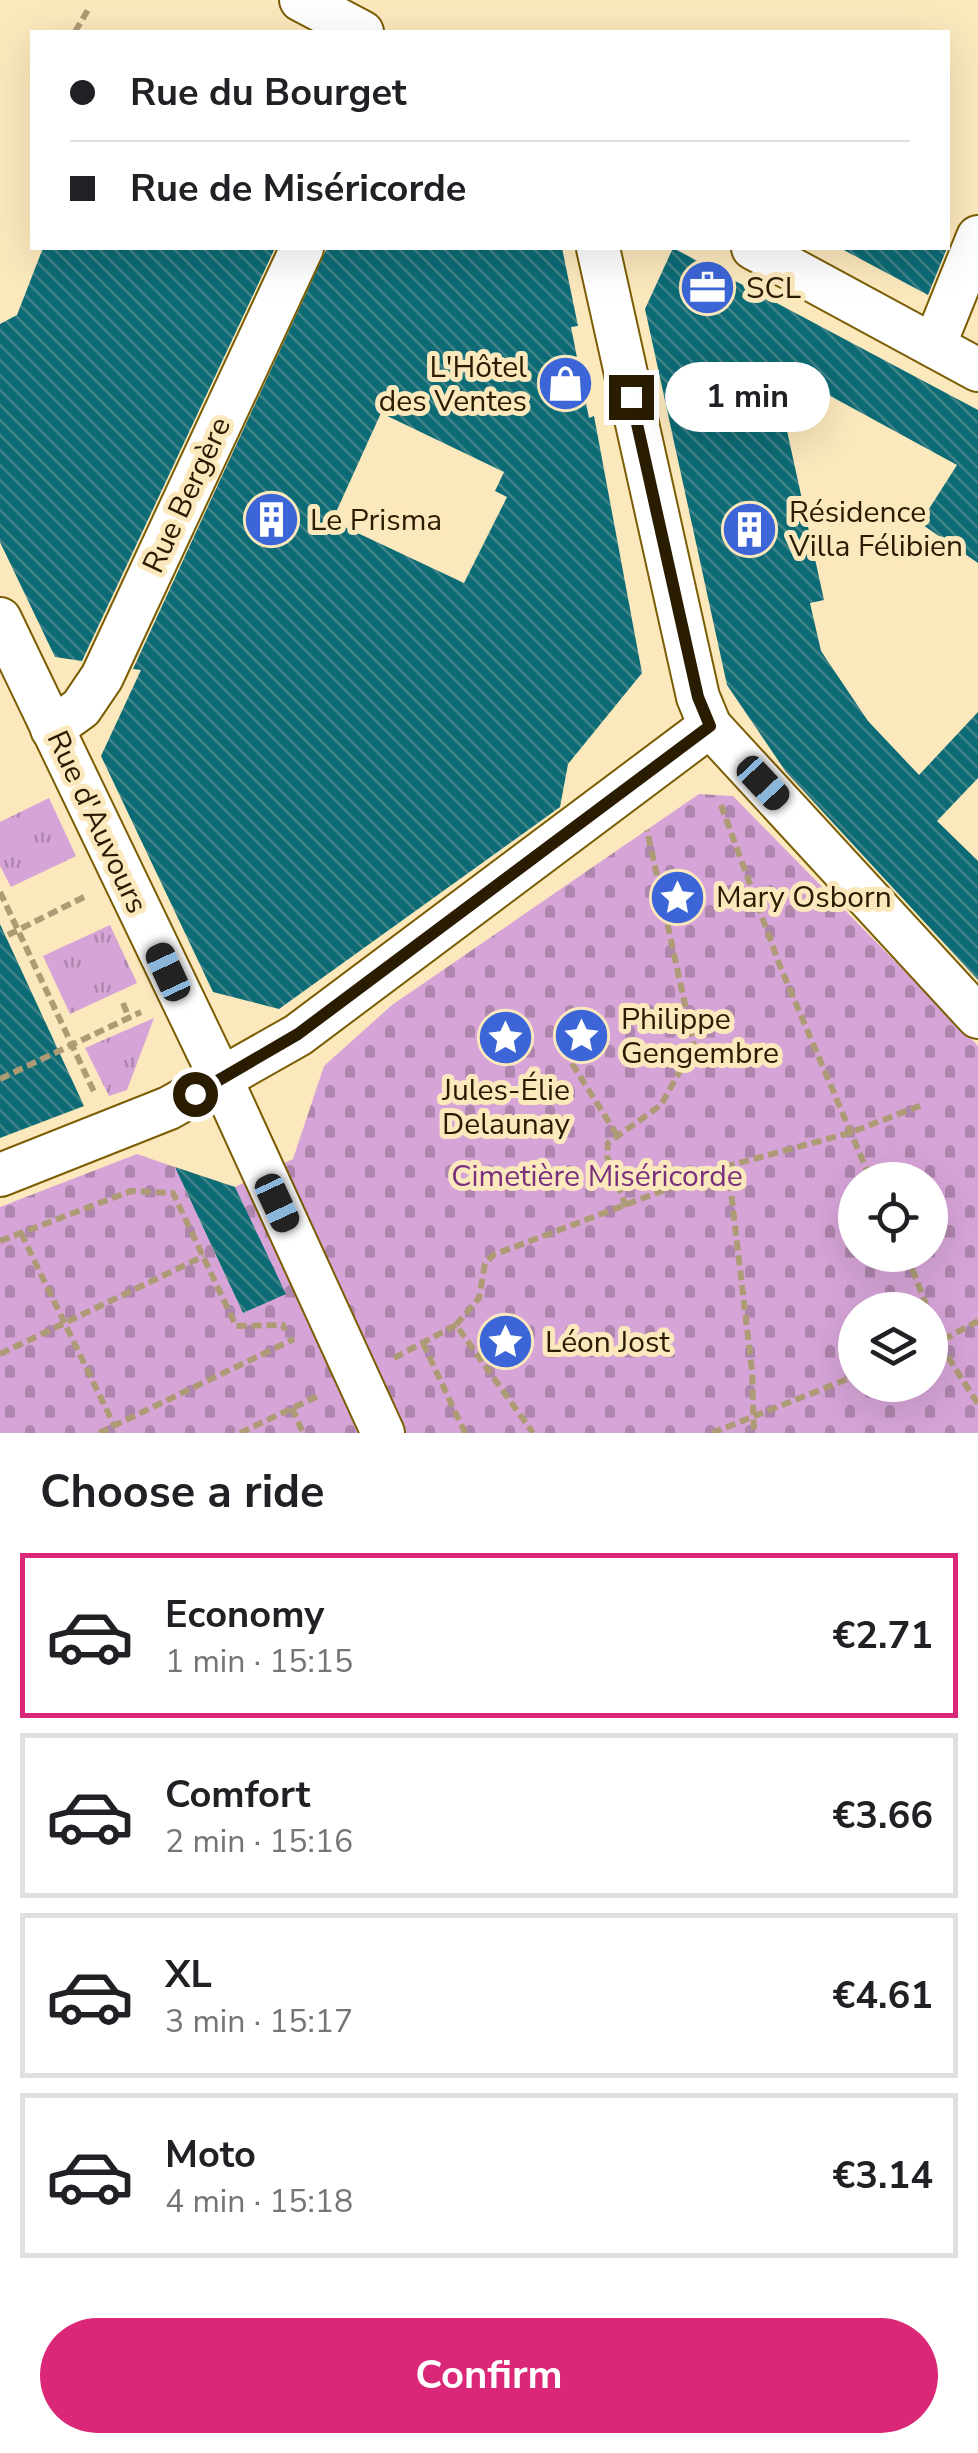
<!DOCTYPE html>
<meta charset="utf-8">
<style>
:root{--surface:#fff;--page:#f2f2f2;--text:#202124;--muted:#757577;--line:#e0e0e0;--accent:#db2777}
body{margin:0;font-family:"Nunito Sans",sans-serif;background:var(--page);color:var(--text);height:100vh;display:flex;flex-direction:column;font-size:38px;white-space:nowrap}
*{box-sizing:border-box;margin:0}
p{font-size:32px;color:var(--muted)}
.icon{flex:none;width:55px;height:55px;fill:none;stroke:currentColor;stroke-width:2;stroke-linecap:round;stroke-linejoin:round}
.map{position:relative;height:1433px;overflow:hidden}
.panel{display:flex;flex-direction:column;background:var(--surface);flex:1}
.panel>*{flex:none}
.top-card{position:absolute;left:30px;top:30px;width:920px;height:220px;border-radius:0px;box-shadow:0 10px 40px #0002;display:grid;align-content:center;height:220px;padding:0 40px;background:var(--surface)}
.tools{position:absolute;left:838px;top:1162px;display:grid;gap:20px}
.tools a{display:grid;place-items:center;width:110px;height:110px;border-radius:50%;background:var(--surface);box-shadow:0 10px 40px #0002;font-size:50px}
.end{position:absolute;width:45px;height:45px;margin:-22px;border:12px solid #291c00;background:#fff;box-shadow:0 0 0 5px #fff}
.from{border-radius:50%}
.bubble{position:absolute;height:70px;border-radius:35px;background:var(--surface);box-shadow:0 10px 40px #0002;font-size:32px;font-weight:700;line-height:70px;text-align:center}
.car{position:absolute;width:30px;height:60px;margin:-30px -15px;border-radius:12px;box-shadow:0 0 8px 2px #0007;background:linear-gradient(#222 24%,#8ab4d8 0 40%,#222 0 76%,#8ab4d8 0 86%,#222 0)}
.top-card b{display:flex;align-items:center;gap:35px;height:95px;font-size:38px}
.top-card b+b{border-top:2px solid var(--line)}
.top-card i{width:25px;height:25px;background:var(--text)}
ul{padding:0;list-style:none}
li{display:flex;align-items:center;gap:30px;height:165px;margin:0 20px 15px;padding:0 20px;border:5px solid var(--line);border-radius:0px}
li div{flex:1}
li b{display:block;font-size:38px}
li em{font-style:normal;font-weight:700}
li.on{border-color:var(--accent)}
li>.icon{width:90px;height:90px;stroke-width:1.5}
h2{padding:0 40px;font-size:45px;line-height:120px}
.primary-button{display:flex;gap:20px;margin-top:auto;padding:20px 40px}
.primary-button a{flex:1;height:115px;border-radius:60px;background:var(--accent);color:#fff;font-size:40px;font-weight:700;line-height:115px;text-align:center}
.map>svg:first-child{display:block}
</style>
<div class="map">
<svg width="978" height="1433" viewBox="0 0 978 1433">
<defs>
<pattern id="grass-tufts" width="24" height="20" patternUnits="userSpaceOnUse" patternTransform="scale(2.5)"><rect width="24" height="20" fill="#d7a4d8"/><path d="M3 7l-1-3M5 7V3M7 7l1-3M15 17l-1-3M17 17v-4M19 17l1-3" fill="none" stroke="#ae85ad"/></pattern>
<pattern id="cemetery-stones" width="16" height="16" patternUnits="userSpaceOnUse" patternTransform="scale(2.5)"><rect width="16" height="16" fill="#d7a4d8"/><path d="M2 7V4a2 2 0 0 1 4 0v3zM10 15v-3a2 2 0 0 1 4 0v3z" fill="#ae85ad"/></pattern>
<pattern id="building-back-hatch" width="6" height="6" patternUnits="userSpaceOnUse" patternTransform="scale(2.5)"><rect width="6" height="6" fill="#0c6b75"/><path d="M-1 5l2 2M0 0l6 6M5-1l2 2" fill="none" stroke="#428387"/></pattern>
</defs>
<rect width="100%" height="100%" fill="#fce8bd"/>
<!-- grass -->
<g fill="url(#grass-tufts)">
<polygon points="49,798 76,856 11,887 0,866 0,822"/>
<polygon points="110,925 137,983 70,1014 43,956"/>
<polygon points="154,1018 127,1090 109,1096 85,1048"/>
</g>
<!-- cemetery -->
<path fill="url(#cemetery-stones)" fill-rule="evenodd" d="M699,794l34,2 245,250v387h-978v-226l137,-53 49,17 -4,11 61,131 42,-19 -50,-107 58,-28 31,-93 68,-61zM855,1180h75v75h-75zM855,1310h75v75h-75z"/>
<!-- building -->
<g fill="url(#building-back-hatch)" fill-rule="evenodd">
<polygon points="43,248 275,248 82,661 55,657 0,542 0,324 17,315"/>
<path d="M327,248h235l16,78 -7,1 18,91 5,-2 48,257 -74,91 -8,43 -281,202 -66,-17 -112,-236 40,-86 -8,-1zM381,413l123,59 -9,19 12,6 -43,86 -132,-62z"/>
<polygon points="673,248 978,410 978,563 920,523 957,465 823,392 815,407 777,385 824,600 810,603 821,651 868,721 919,775 978,712 978,778 937,821 978,861 978,980 786,772 727,685 645,309"/>
<polygon points="840,248 947,248 928,295"/>
<polygon points="0,924 84,1106 0,1138"/>
<polygon points="175,1167 235,1187 286,1294 243,1313"/>
</g>
<g fill="none" stroke-linecap="round" stroke-linejoin="round">
<defs>
<g id="minor">
<polyline points="301,0 362,32"/>
<polyline points="598,248 698,697 710,726 978,1017"/>
<polyline points="753,248 978,370"/>
<polyline points="934,346 978,237"/>
<polyline points="0,619 221,1079 383,1433"/>
<polyline points="52,729 81,708 102,677 302,248"/>
<polyline points="0,1175 169,1108 298,1035 710,726"/>
</g>
</defs>
<!-- minor casing -->
<use href="#minor" stroke="#7b5d04" stroke-width="46"/>
<!-- path -->
<g stroke="#ac9b75" stroke-width="6" stroke-dasharray="10 5" stroke-linecap="butt">
<polyline points="75,32 89,8"/>
<polyline points="721,805 780,966 871,1180"/>
<polyline points="0,892 95,1094"/>
<polyline points="8,935 86,896"/>
<polyline points="123,1003 129,1018"/>
<polyline points="556,1038 617,1135"/>
<polyline points="0,1079 141,1012"/>
<polyline points="728,1166 752,1371 754,1433"/>
<polyline points="626,1207 607,1156 608,1143 661,1105 694,1046 647,830"/>
<polyline points="21,1233 114,1425"/>
<polyline points="0,1241 131,1191 173,1193 236,1326 283,1325 285,1330"/>
<polyline points="907,1255 928,1310"/>
<polyline points="930,1316 939,1343 978,1404"/>
<polyline points="456,1325 479,1298 485,1264 493,1255 728,1166 849,1133 922,1105"/>
<polyline points="423,1343 465,1433"/>
<polyline points="930,1347 978,1321"/>
<polyline points="0,1354 204,1256"/>
<polyline points="394,1358 456,1325 533,1433"/>
<polyline points="292,1408 303,1433"/>
<polyline points="99,1433 294,1339"/>
<polyline points="240,1433 320,1395"/>
<polyline points="712,1433 855,1376"/>
</g>
<!-- minor -->
<use href="#minor" stroke="#fff" stroke-width="42"/>
</g>
<g fill="none" stroke-linecap="round" stroke-linejoin="round">
<!-- route -->
<polyline stroke="#291c00" stroke-width="12" points="195,1094 298,1034 710,726 698,697 631,397"/>
</g>
<!-- icons -->
<defs>
<symbol id="office-disc" viewBox="-11 -11 22 22"><circle r="9.5" fill="#3c66d7" stroke="#fce8bd"/><path d="M-6-3h4V-5.5h4V-3h4V5H-6ZM-1-4.5V-3h2v-1.5ZM-6 0V1H6V0Z" fill="#fff"/></symbol>
<symbol id="shop-disc" viewBox="-11 -11 22 22"><circle r="9.5" fill="#3c66d7" stroke="#fce8bd"/><path d="M-5-2.5h2.3a2.7 3.5 0 0 1 5.4 0H5L5.5 6h-11ZM-1.5-2.5h3a1.5 2.3 0 0 0-3 0Z" fill="#fff"/></symbol>
<symbol id="building-disc" viewBox="-11 -11 22 22"><circle r="9.5" fill="#3c66d7" stroke="#fce8bd"/><path d="M-4-6H4V6H1V3H-1V6H-4ZM-2.5-4.3h1.7v1.8h-1.7ZM.8-4.3h1.7v1.8H.8ZM-2.5-1h1.7V.8h-1.7ZM.8-1h1.7V.8H.8Z" fill="#fff"/></symbol>
<symbol id="sight-disc" viewBox="-11 -11 22 22"><circle r="9.5" fill="#3c66d7" stroke="#fce8bd"/><path d="M0-6L1.8-2.2L6-1.7L2.9 1.2L3.7 5.4L0 3.3L-3.7 5.4L-2.9 1.2L-6-1.7L-1.8-2.2Z" fill="#fff"/></symbol>
</defs>
<g fill-rule="evenodd">
<use href="#office-disc" x="676" y="256" width="63" height="63"/>
<use href="#shop-disc" x="534" y="352" width="63" height="63"/>
<use href="#building-disc" x="240" y="488" width="63" height="63"/>
<use href="#building-disc" x="718" y="498" width="63" height="63"/>
<use href="#sight-disc" x="646" y="866" width="63" height="63"/>
<use href="#sight-disc" x="550" y="1004" width="63" height="63"/>
<use href="#sight-disc" x="474" y="1006" width="63" height="63"/>
<use href="#sight-disc" x="474" y="1310" width="63" height="63"/>
</g>
<g text-anchor="middle" dominant-baseline="central" stroke-width="10" stroke-linejoin="round" paint-order="stroke">
<!-- poi labels -->
<g font-size="30" fill="#291c00" stroke="#fce8bd" text-anchor="start">
<text x="746" y="288">SCL</text>
<text x="527" y="367" text-anchor="end">L'Hôtel<tspan x="527" dy="34">des Ventes</tspan></text>
<text x="789" y="512">Résidence<tspan x="789" dy="34">Villa Félibien</tspan></text>
<text x="310" y="520">Le Prisma</text>
<text x="716" y="897">Mary Osborn</text>
<text x="621" y="1019">Philippe<tspan x="621" dy="34">Gengembre</tspan></text>
<text x="506" y="1090" text-anchor="middle">Jules-Élie<tspan x="506" dy="34">Delaunay</tspan></text>
<text x="545" y="1342">Léon Jost</text>
</g>
<!-- street labels -->
<g font-size="30" fill="#291c00" stroke="#fce8bd">
<text transform="translate(187 495) rotate(-65)">Rue Bergère</text>
<text transform="translate(97 822) rotate(65)">Rue d'Auvours</text>
</g>
<!-- park labels -->
<g font-size="30" fill="#79307d" stroke="#fce8bd">
<text x="597" y="1176">Cimetière Miséricorde</text>
</g>
</g>
</svg>
<div class="tools">
<a><svg class="icon" aria-label="locate" viewBox="0 0 24 24"><circle cx="12" cy="12" r="6"/><path d="M12 2v4M12 18v4M2 12h4M18 12h4"/></svg></a>
<a><svg class="icon" aria-label="layers" viewBox="0 0 24 24"><path d="M12 4l9 5-9 5-9-5zM3 14l9 5 9-5"/></svg></a>
</div>
<i class="end from" style="left:195px;top:1094px"></i>
<i class="end" style="left:631px;top:397px"></i>
<div class="bubble" style="left:665px;top:362px;width:165px">1 min</div>
<i class="car" style="left:763px;top:783px;rotate:137deg"></i>
<i class="car" style="left:168px;top:972px;rotate:335deg"></i>
<i class="car" style="left:277px;top:1203px;rotate:155deg"></i>
<div class="top-card">
<b><i class="from"></i>Rue du Bourget</b>
<b><i></i>Rue de Miséricorde</b>
</div>
</div>
<section class="panel">
<h2>Choose a ride</h2>
<ul>
<li class="on"><svg class="icon" aria-label="car" viewBox="0 0 24 24"><path d="M5 17H2v-5l4-1 3-4h7l3 4 3 1v5h-3M9 17h6M6 11h13"/><circle cx="7" cy="17" r="2"/><circle cx="17" cy="17" r="2"/></svg><div><b>Economy</b><p>1 min · 15:15</p></div><em>€2.71</em></li>
<li><svg class="icon" aria-label="car" viewBox="0 0 24 24"><path d="M5 17H2v-5l4-1 3-4h7l3 4 3 1v5h-3M9 17h6M6 11h13"/><circle cx="7" cy="17" r="2"/><circle cx="17" cy="17" r="2"/></svg><div><b>Comfort</b><p>2 min · 15:16</p></div><em>€3.66</em></li>
<li><svg class="icon" aria-label="car" viewBox="0 0 24 24"><path d="M5 17H2v-5l4-1 3-4h7l3 4 3 1v5h-3M9 17h6M6 11h13"/><circle cx="7" cy="17" r="2"/><circle cx="17" cy="17" r="2"/></svg><div><b>XL</b><p>3 min · 15:17</p></div><em>€4.61</em></li>
<li><svg class="icon" aria-label="car" viewBox="0 0 24 24"><path d="M5 17H2v-5l4-1 3-4h7l3 4 3 1v5h-3M9 17h6M6 11h13"/><circle cx="7" cy="17" r="2"/><circle cx="17" cy="17" r="2"/></svg><div><b>Moto</b><p>4 min · 15:18</p></div><em>€3.14</em></li>
</ul>
<div class="primary-button"><a>Confirm</a></div>
</section>
